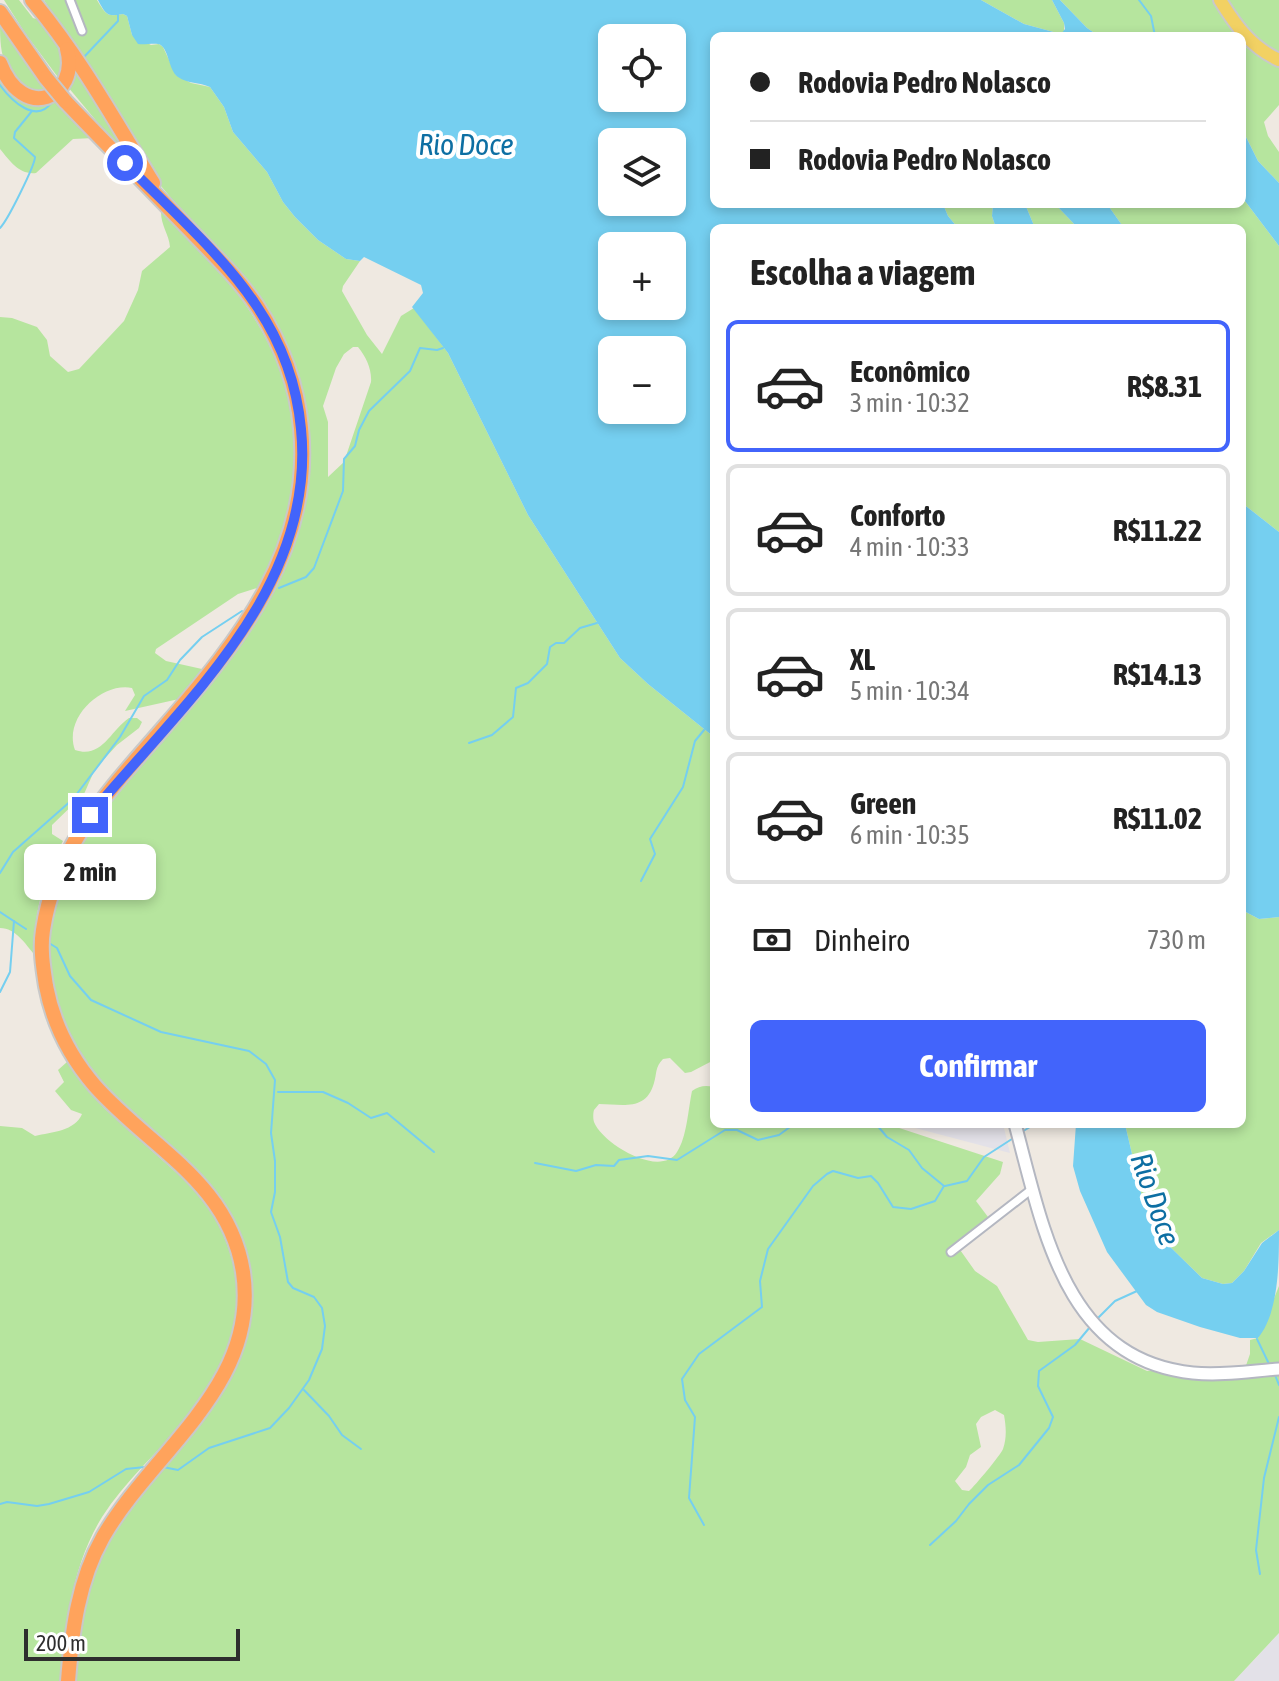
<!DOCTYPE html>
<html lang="pt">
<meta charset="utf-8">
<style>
:root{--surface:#fff;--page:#f2f2f2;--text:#222;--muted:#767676;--line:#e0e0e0;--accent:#4264fb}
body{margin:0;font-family:"Asap Condensed",sans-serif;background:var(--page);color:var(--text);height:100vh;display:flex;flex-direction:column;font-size:30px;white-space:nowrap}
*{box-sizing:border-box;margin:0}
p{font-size:26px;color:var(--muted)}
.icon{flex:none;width:44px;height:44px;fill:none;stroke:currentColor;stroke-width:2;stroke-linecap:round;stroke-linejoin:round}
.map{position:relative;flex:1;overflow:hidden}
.panel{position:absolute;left:710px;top:224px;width:536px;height:904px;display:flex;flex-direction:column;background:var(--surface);border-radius:12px;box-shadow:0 4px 12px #0003}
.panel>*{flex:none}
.top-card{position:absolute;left:710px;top:32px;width:536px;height:176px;border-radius:12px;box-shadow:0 4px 12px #0003;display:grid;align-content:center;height:176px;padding:0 40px;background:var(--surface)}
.tools{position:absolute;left:598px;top:24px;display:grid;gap:16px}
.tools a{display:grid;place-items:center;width:88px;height:88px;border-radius:12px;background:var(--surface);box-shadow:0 4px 12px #0003;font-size:40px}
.scale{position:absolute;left:24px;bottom:20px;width:216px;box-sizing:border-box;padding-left:8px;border:4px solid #2e2e2e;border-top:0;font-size:22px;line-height:28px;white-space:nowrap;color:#2e2e2e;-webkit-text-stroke:6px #fff;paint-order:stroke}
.end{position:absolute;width:36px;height:36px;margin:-18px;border:10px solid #4264fb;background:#fff;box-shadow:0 0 0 4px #fff}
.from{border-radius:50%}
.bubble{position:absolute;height:56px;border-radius:12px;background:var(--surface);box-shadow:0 4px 12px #0003;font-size:26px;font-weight:700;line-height:56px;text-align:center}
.top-card b{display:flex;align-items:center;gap:28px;height:76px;font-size:30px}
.top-card b+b{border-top:2px solid var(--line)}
.top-card i{width:20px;height:20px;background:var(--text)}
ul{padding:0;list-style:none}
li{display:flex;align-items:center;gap:24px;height:132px;margin:0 16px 12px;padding:0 24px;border:4px solid var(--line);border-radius:12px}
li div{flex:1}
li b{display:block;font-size:30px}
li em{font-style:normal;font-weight:700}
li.current{border-color:var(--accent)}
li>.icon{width:72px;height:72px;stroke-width:1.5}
h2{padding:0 40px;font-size:36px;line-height:96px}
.pay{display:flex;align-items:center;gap:20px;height:88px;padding:0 40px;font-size:30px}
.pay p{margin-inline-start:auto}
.primary-button{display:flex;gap:16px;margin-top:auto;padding:16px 40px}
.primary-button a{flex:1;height:92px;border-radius:12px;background:var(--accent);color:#fff;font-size:32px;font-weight:700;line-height:92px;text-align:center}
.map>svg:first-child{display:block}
</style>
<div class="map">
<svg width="1279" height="1681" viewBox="0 0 1279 1681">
<rect width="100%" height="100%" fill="#efe9e1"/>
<!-- industrial -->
<g fill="#e3e1e8">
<polygon points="900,1124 1003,1124 1010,1153"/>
<polygon points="1279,1633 1279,1681 1234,1681 1256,1658"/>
</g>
<!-- green -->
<g fill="#b6e59e" fill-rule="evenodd">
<polygon points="4,0 19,0 33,18 43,21 64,57 60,80 25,33"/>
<path d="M44,0h53c9,15 10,17 26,14l4,2 5,19 19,10 8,-1 4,3 13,28 15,8 19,4 14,20 9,25 34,40 16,30 12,15 23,23 28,19 14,2 -17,25 -1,5 25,44 15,19 19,-38 13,-8 34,45 80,162 92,143 28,26 66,53v323l-23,12 -6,1 -15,-15 -7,1c-8,8 -6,14 -9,24 -8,29 -33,21 -55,21l-5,6c-1,3 -1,9 0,12 8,21 66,57 83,30 10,-15 11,-42 15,-61 7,-5 13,-6 22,-4v37h173l116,38 -3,12 -24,27 15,20 -33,26 17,24 22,15 31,54 10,2 42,-3 67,32 12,-1 41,9 42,-2 8,-23v-14l8,-2 21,-52v347l-45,48h-1162l12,-84 24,-61 89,-111 38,-54 13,-40 5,-42 -6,-33 -13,-34 -23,-37 -116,-108 -19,-31 -22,-46 -7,-39v-39l31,-86 173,-210 23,-34 17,-39 11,-41 6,-58 -3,-50 -18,-54 -92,-124 -46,-54zM353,347h5c8,10 14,22 13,35l-27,80 -16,15v-55l-5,-16 13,-38 8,-14zM995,1410l9,5c2,11 3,23 -1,34 -1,4 -28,37 -34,42l-7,-1 -7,-9 11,-14 4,-12 11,-8 -5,-23 5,-7z"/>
<polygon points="981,0 1052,0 1064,23 1064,32 1061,34 1024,24"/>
<polygon points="1060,0 1213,0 1235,36 1099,36 1087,28"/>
<polygon points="1226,0 1279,0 1279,54 1252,38"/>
<path d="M0,24l46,67 -15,2c-27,-23 -31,-33 -31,-69z"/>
<polygon points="1242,44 1258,56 1279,65 1279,105 1264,122 1268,136 1279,152 1279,183 1258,161 1242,129"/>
<polygon points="77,70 129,154 123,153 68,87"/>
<path d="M0,73l13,20 43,6 38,39 -21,1 -37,34c-17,2 -26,-12 -36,-24z"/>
<polygon points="1242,197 1279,246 1279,532 1242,503 1242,228 1124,228 1107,204 1242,204"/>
<polygon points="943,204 993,204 992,216 996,228 958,228 948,216"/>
<polygon points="1025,204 1055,204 1078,228 1035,228"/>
<path d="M161,212c25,27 54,52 76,81 47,62 71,138 56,215 -6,28 -20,54 -33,79l-22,7 -82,55 -1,4 11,8 36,8 -23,30 -54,12 10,-16 -3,-7c-30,-6 -69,30 -57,62 27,9 35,-19 54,-32h8l5,4 -3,6 -22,17 -22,24 -11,25 -32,31v9l11,7c-19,36 -30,72 -28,114 -10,-11 -19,-27 -35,-27v-611l12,1 25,9 10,13 3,16 18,16 11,-3 45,-48 14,-31 4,-19 28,-24c-1,-13 -9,-21 -9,-35z"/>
<polygon points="1242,910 1259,919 1279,917 1279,1230 1261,1243 1244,1271 1232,1283 1223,1284 1202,1278 1158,1235 1142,1197 1125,1124 1242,1124"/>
<path d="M67,1062l37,46 94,84c58,79 50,154 -12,228 -28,32 -61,61 -84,97 -30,49 -37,108 -41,164h-61v-555l22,2 13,8c17,-4 40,-5 47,-22l-11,-4 -16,-19 9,-9 -6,-12z"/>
</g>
<!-- water -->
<g fill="#75cff0" fill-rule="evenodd">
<path d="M98,0h883l43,24 37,10 4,-5 -1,-6 -12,-23h8l27,28 12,8h-385v168h229l5,12 10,12h-244v509l-66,-53 -28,-26 -92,-143 -80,-162 -36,-46 11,-14 -2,-8 -57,-28 -4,4 -14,-2 -28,-19 -23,-23 -12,-15 -16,-30 -34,-40 -9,-25 -14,-20c-11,-5 -22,-3 -32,-10 -10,-7 -9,-31 -20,-33 -6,-1 -13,1 -20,0l-6,-9 -5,-19 -4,-2c-16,3 -17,1 -25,-14zM612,38h60v60h-60zM612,142h60v60h-60zM612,246h60v60h-60zM612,350h60v60h-60z"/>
<polygon points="1242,129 1258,161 1279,183 1279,246 1242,197"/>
<polygon points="993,204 1025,204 1035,228 996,228 992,216"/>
<polygon points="1055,204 1107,204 1124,228 1078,228"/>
<polygon points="1242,503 1279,532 1279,917 1259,919 1242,910"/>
<path d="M1076,1124h49l17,73 16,38 44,43 21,6 9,-1 12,-12 18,-28 17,-13c0,32 0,83 -21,108h-18l-40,-11 -43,-15 -11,-7 -39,-53 -27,-61 -7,-25z"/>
</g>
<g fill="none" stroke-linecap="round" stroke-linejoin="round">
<!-- stream -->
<g stroke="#75cff0" stroke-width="2">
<polyline points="1139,0 1151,16 1155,36"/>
<polyline points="83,58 118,21 118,15"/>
<path d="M0,85c11,15 36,40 52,17"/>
<path d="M0,228c8,-8 35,-63 35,-71l-21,-19 1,-6 17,-21"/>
<polyline points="279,588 306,577 314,568 343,491 344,459 355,446 359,430 369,411 410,371 420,348 437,350 443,348"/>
<polyline points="469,743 492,735 513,717 516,688 528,683 547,664 550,647 556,643 564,643 580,628 597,623"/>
<polyline points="0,873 13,852 73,799 120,737 144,696 167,680 180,660 202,637 242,611"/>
<polyline points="641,881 655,854 650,839 683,787 695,741 704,730"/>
<polyline points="0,912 26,929"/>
<polyline points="49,943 57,948 70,976 91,1000 161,1032 249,1051 266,1064 275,1080 271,1133 275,1161 275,1192 271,1212 280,1237 288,1282 293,1288 314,1297 322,1308 325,1326 322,1349 309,1380 289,1408 270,1428 209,1448 178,1470 163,1467"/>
<polyline points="0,992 10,972 14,921"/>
<polyline points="278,1092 323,1092 348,1103 371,1118 387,1113 434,1152"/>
<polyline points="876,1124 887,1137 909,1150 922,1168 944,1186"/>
<polyline points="1020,1133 1035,1124"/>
<polyline points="535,1163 576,1171 596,1165 614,1166 619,1160 648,1156 677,1160 725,1130 737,1130 758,1140 779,1135 794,1124"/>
<polyline points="945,1186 967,1181 984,1157 1015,1137"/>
<polyline points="1097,1319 1115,1301 1137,1291"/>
<polyline points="1257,1339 1270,1366"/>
<polyline points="1275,1375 1279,1385"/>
<polyline points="304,1390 329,1416 342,1435 361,1449"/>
<polyline points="0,1504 7,1502 37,1506 49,1504 89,1492 126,1469 145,1467"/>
<polyline points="704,1525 689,1498 695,1417 685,1400 682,1379 699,1354 762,1307 760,1281 768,1249 813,1186 827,1174 833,1171 858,1178 871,1176 878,1183 893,1207 911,1209 935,1201 944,1186"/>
<polyline points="930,1545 956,1521 969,1504 988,1485 1019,1465 1049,1428 1053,1417 1038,1386 1039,1371 1075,1345 1090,1327"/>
<polyline points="1260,1574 1256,1550 1264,1478 1279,1417"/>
</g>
<defs>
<g id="street">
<polyline points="70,0 82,31"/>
<polyline points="951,1252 1032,1189"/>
</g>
<path id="secondary" d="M1015,1124c28,103 49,236 178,249 29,3 58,-2 86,-4"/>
<path id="primary" d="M1220,0c16,26 31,47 59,60"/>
<g id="highway">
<path d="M32,0c47,56 83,121 121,183"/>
<polyline points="0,12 46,78"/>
<path d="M0,63c23,60 80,35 67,-14"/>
<path d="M65,101c41,43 83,85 124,128 24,25 49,49 68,77 24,37 40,79 44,122 12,120 -61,212 -135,297 -55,64 -110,118 -123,205 -3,19 0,37 3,56 7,37 24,71 49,100 55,62 134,96 148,186 17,113 -90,178 -140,265 -25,44 -31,94 -35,144"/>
</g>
</defs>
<!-- street casing -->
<use href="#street" stroke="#b4b7c1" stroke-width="11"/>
<!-- secondary casing -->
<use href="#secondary" stroke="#b4b7c1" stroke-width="15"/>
<!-- primary casing -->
<use href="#primary" stroke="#c9c9c9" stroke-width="16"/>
<!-- highway casing -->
<use href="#highway" stroke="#c9c9c9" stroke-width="18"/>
<!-- street -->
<use href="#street" stroke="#fff" stroke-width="7"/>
<!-- secondary -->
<use href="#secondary" stroke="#fff" stroke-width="11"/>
<!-- primary -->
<use href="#primary" stroke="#f2d163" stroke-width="12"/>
<!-- highway -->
<use href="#highway" stroke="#ffa35c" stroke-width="14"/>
<defs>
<polyline id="highway-bridge" points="46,78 65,101"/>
</defs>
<!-- highway-bridge casing -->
<use href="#highway-bridge" stroke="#c9c9c9" stroke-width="18" stroke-linecap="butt"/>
<!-- highway-bridge -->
<use href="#highway-bridge" stroke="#ffa35c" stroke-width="14"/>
</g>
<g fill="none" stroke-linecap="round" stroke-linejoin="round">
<!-- route -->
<path stroke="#4264fb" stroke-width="10" d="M90,815c93,-112 227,-226 211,-386 -4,-44 -20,-87 -45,-124 -34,-51 -88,-98 -131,-142"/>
</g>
<g text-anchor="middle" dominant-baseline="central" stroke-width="8" stroke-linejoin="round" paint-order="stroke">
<!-- water labels -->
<g font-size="30" font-style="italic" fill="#0d6fa3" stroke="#fff">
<text x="466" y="144">Rio Doce</text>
<text transform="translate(1156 1199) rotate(71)">Rio Doce</text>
</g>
</g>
</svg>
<div class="tools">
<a><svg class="icon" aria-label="locate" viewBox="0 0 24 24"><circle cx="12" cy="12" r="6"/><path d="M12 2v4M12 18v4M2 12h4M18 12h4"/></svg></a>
<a><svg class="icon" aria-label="layers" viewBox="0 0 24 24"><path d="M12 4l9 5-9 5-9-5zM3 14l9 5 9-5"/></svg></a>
<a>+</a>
<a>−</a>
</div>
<div class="scale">200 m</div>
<i class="end from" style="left:125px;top:163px"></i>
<i class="end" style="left:90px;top:815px"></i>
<div class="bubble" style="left:24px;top:844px;width:132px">2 min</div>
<div class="top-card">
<b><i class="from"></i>Rodovia Pedro Nolasco</b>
<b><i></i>Rodovia Pedro Nolasco</b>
</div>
<section class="panel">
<h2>Escolha a viagem</h2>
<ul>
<li class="current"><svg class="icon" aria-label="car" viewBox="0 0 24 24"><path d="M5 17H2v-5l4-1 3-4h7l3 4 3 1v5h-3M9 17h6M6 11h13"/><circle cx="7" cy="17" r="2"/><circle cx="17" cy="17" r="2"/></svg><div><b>Econômico</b><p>3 min · 10:32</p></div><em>R$8.31</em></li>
<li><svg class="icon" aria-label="car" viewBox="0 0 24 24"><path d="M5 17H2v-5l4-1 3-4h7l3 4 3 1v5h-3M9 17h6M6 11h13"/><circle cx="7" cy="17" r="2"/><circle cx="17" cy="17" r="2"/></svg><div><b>Conforto</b><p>4 min · 10:33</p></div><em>R$11.22</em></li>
<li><svg class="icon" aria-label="car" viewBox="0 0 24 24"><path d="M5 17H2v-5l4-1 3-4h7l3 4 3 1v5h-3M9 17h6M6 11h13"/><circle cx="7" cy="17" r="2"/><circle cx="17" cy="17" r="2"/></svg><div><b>XL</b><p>5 min · 10:34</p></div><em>R$14.13</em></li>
<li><svg class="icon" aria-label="car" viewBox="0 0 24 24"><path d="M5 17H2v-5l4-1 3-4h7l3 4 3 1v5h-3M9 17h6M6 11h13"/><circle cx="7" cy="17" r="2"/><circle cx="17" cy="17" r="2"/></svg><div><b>Green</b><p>6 min · 10:35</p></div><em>R$11.02</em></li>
</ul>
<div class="pay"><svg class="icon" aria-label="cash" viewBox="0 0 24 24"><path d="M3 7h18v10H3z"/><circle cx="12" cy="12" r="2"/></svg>Dinheiro<p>730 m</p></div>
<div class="primary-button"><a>Confirmar</a></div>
</section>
</div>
